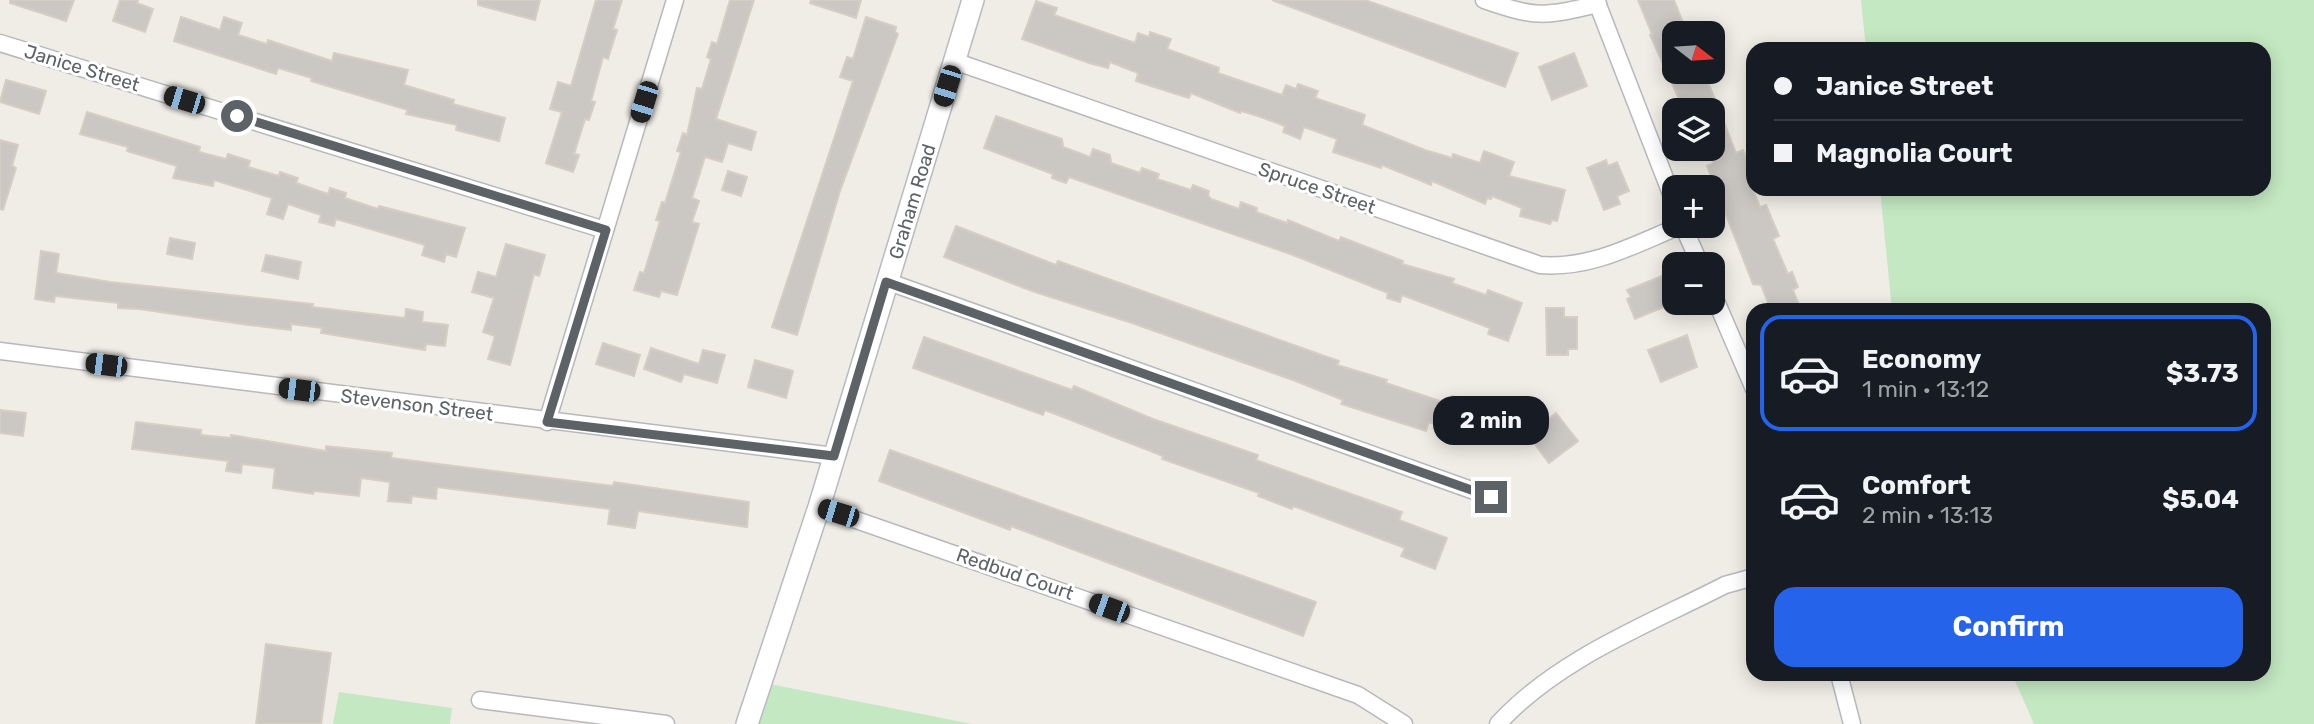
<!DOCTYPE html>
<meta charset="utf-8">
<style>
:root{--surface:#171b24;--page:#20242c;--text:#f1f3f6;--muted:#9ea1a6;--line:#363941;--accent:#2563eb}
body{margin:0;font-family:Rubik,sans-serif;background:var(--page);color:var(--text);height:100vh;display:flex;flex-direction:column;font-size:26px;white-space:nowrap}
*{box-sizing:border-box;margin:0}
p{font-size:23px;color:var(--muted)}
.icon{flex:none;width:38px;height:38px;fill:none;stroke:currentColor;stroke-width:2;stroke-linecap:round;stroke-linejoin:round}
.map{position:relative;flex:1;overflow:hidden}
.drawer{position:absolute;left:1746px;top:303px;width:525px;height:378px;display:flex;flex-direction:column;background:var(--surface);border-radius:21px;box-shadow:0 4px 18px #0003}
.drawer>*{flex:none}
.hud{position:absolute;left:1746px;top:42px;width:525px;height:154px;border-radius:21px;box-shadow:0 4px 18px #0003;display:grid;align-content:center;height:154px;padding:0 28px;background:var(--surface)}
.needle{width:46px;rotate:107deg}
.buttons{position:absolute;left:1662px;top:21px;display:grid;gap:14px}
.buttons a{display:grid;place-items:center;width:63px;height:63px;border-radius:14px;background:var(--surface);box-shadow:0 4px 18px #0003;font-size:35px}
.end{position:absolute;width:32px;height:32px;margin:-16px;border:9px solid #5d6266;background:#fff;box-shadow:0 0 0 4px #fff}
.from{border-radius:50%}
.bubble{position:absolute;height:49px;border-radius:21px;background:var(--surface);box-shadow:0 4px 18px #0003;font-size:23px;font-weight:700;line-height:49px;text-align:center}
.car{position:absolute;width:21px;height:42px;margin:-21px -10px;border-radius:9px;box-shadow:0 0 5px 2px #0007;background:linear-gradient(#222 24%,#8ab4d8 0 40%,#222 0 76%,#8ab4d8 0 86%,#222 0)}
.hud b{display:flex;align-items:center;gap:24px;height:66px;font-size:26px}
.hud b+b{border-top:2px solid var(--line)}
.hud i{width:18px;height:18px;background:var(--text)}
ul{padding:12px 0 0;list-style:none}
li{display:flex;align-items:center;gap:21px;height:116px;margin:0 14px 10px;padding:0 14px;border:4px solid transparent;border-radius:21px}
li div{flex:1}
li b{display:block;font-size:26px}
li em{font-style:normal;font-weight:700}
li.on{border-color:var(--accent)}
li>.icon{width:63px;height:63px;stroke-width:1.5}
.primary-button{display:flex;gap:14px;margin-top:auto;padding:14px 28px}
.primary-button a{flex:1;height:80px;border-radius:21px;background:var(--accent);color:#fff;font-size:28px;font-weight:700;line-height:80px;text-align:center}
.map>svg:first-child{display:block}
</style>
<div class="map">
<svg width="2314" height="724" viewBox="0 0 2314 724">
<rect width="100%" height="100%" fill="#f0ede6"/>
<!-- green -->
<g fill="#c4e8c2">
<polygon points="1861,0 2314,0 2314,724 2034,724 2012,674 2264,674 2264,310 1892,310 1880,189 2264,189 2264,49 1866,49"/>
<polygon points="760,682 972,724 747,724"/>
<polygon points="339,692 452,708 450,724 333,724"/>
</g>
<!-- building -->
<g fill="#cbc8c3" stroke="#d5cec4" stroke-width="2">
<polygon points="10,0 74,0 66,21 10,3"/>
<polygon points="120,0 138,0 137,3 153,9 145,32 113,21"/>
<polygon points="478,0 540,0 535,20 478,5"/>
<polygon points="596,0 622,0 613,29 617,30 608,59 603,57 591,101 595,102 589,120 585,119 574,154 579,155 573,172 546,163 562,112 550,109 558,82 571,86"/>
<polygon points="730,0 754,0 716,119 756,132 751,150 728,143 722,162 705,157 692,198 699,201 692,222 699,224 677,295 661,291 659,297 634,290 640,272 644,273 660,221 656,220 662,202 665,203 681,152 677,151 683,133 687,135 697,88 702,89 711,59 707,57 712,42 717,44"/>
<polygon points="811,0 861,0 856,18 810,3"/>
<polygon points="1272,0 1365,0 1518,53 1505,87"/>
<polygon points="1638,0 1674,0 1687,33 1675,33 1675,72 1704,72 1736,153 1743,150 1752,170 1746,173 1760,207 1766,205 1779,236 1773,239 1788,274 1792,272 1798,287 1793,290 1801,310 1771,310 1761,285 1753,284 1707,166 1713,163 1713,110 1684,110 1650,35 1652,34"/>
<polygon points="1036,1 1057,8 1054,15 1135,43 1138,33 1149,37 1150,32 1171,39 1167,49 1219,68 1218,73 1282,95 1286,85 1296,89 1298,84 1318,91 1315,98 1365,115 1362,125 1425,150 1452,158 1453,154 1480,163 1484,151 1514,162 1509,176 1565,190 1557,221 1552,220 1550,224 1520,216 1522,208 1492,196 1491,199 1487,198 1485,204 1432,181 1431,185 1382,165 1381,168 1333,152 1337,139 1304,127 1300,139 1283,132 1285,126 1258,116 1241,111 1240,113 1191,93 1189,98 1154,87 1136,81 1138,73 1110,62 1108,68 1089,63 1022,39"/>
<polygon points="181,17 220,30 224,17 242,23 238,35 267,44 268,40 332,61 334,53 408,70 404,85 454,100 453,104 505,118 499,141 456,130 457,125 406,114 408,110 311,81 312,78 278,68 276,74 174,41"/>
<polygon points="866,17 896,27 895,32 898,34 840,191 797,335 772,327 853,81 840,77 847,57 853,59"/>
<polygon points="1574,53 1587,86 1552,100 1539,67"/>
<polygon points="6,80 46,91 39,114 0,102"/>
<polygon points="87,112 200,147 199,152 226,159 228,154 250,161 248,167 279,176 280,172 298,178 296,183 328,194 330,188 346,193 345,198 378,209 379,206 465,228 456,257 446,254 444,262 422,255 425,245 336,219 334,226 319,222 321,215 288,204 283,219 267,214 272,198 214,180 213,186 173,178 177,166 127,151 128,147 80,134"/>
<polygon points="996,116 1062,139 1063,147 1090,157 1093,149 1110,155 1111,163 1140,173 1142,168 1159,174 1157,179 1191,190 1193,185 1209,191 1208,195 1211,199 1239,209 1241,202 1257,208 1256,212 1287,223 1288,220 1339,241 1341,237 1403,261 1402,264 1454,279 1452,283 1486,295 1488,290 1522,303 1508,341 1488,334 1490,328 1402,295 1400,302 1387,298 1388,293 1293,255 1069,177 1066,183 1052,178 1053,174 984,148"/>
<polygon points="0,140 18,145 12,166 16,168 3,210 0,209"/>
<polygon points="1606,160 1608,166 1617,162 1629,191 1617,196 1620,204 1604,210 1587,168"/>
<polygon points="728,171 747,177 741,196 722,190"/>
<polygon points="956,226 1056,265 1058,261 1339,361 1337,365 1387,380 1386,383 1449,404 1452,396 1486,408 1475,439 1429,422 1426,431 1341,404 1343,400 1293,380 1132,323 1032,291 944,257"/>
<polygon points="170,238 195,243 192,259 167,254"/>
<polygon points="506,244 545,255 539,276 534,274 510,365 488,359 495,336 483,332 494,298 472,292 478,272 496,277"/>
<polygon points="41,251 59,254 56,273 110,282 313,304 312,307 405,318 406,309 423,312 422,322 448,325 445,346 426,344 425,350 321,333 322,328 291,324 291,330 249,325 139,309 118,308 118,303 55,296 54,302 35,299"/>
<polygon points="266,255 301,262 298,279 262,271"/>
<polygon points="1662,276 1674,303 1635,319 1627,299 1631,297 1627,290"/>
<polygon points="1546,308 1564,308 1564,317 1577,317 1577,349 1568,349 1568,355 1547,355"/>
<polygon points="1687,335 1697,367 1661,382 1648,350"/>
<polygon points="924,337 1072,390 1074,386 1153,419 1258,455 1256,460 1402,512 1399,520 1447,538 1435,569 1401,556 1405,548 1293,506 1292,509 1258,496 1259,493 1162,459 1163,456 1045,410 1043,415 913,368"/>
<polygon points="603,343 640,355 634,376 596,364"/>
<polygon points="651,348 699,364 703,350 725,355 717,383 684,374 681,382 644,369"/>
<polygon points="755,360 793,371 786,398 748,387"/>
<polygon points="0,410 26,413 23,436 0,433"/>
<polygon points="1556,413 1578,441 1549,463 1528,435"/>
<polygon points="136,422 201,430 201,435 231,438 231,435 326,451 326,446 392,453 391,458 613,486 614,482 749,502 747,527 638,511 635,528 608,524 610,509 437,487 436,499 412,496 411,503 388,501 390,482 361,478 359,496 314,491 313,494 273,488 275,468 242,464 241,473 226,471 228,461 132,449"/>
<polygon points="890,450 1316,602 1303,636 1011,526 1010,530 879,481"/>
<polygon points="266,644 331,653 321,724 256,724"/>
</g>
<g fill="none" stroke-linecap="round" stroke-linejoin="round">
<defs>
<g id="street">
<path d="M1484,0c52,18 60,17 114,4"/>
<polyline points="1596,0 1675,204"/>
<polyline points="0,43 605,230"/>
<path d="M954,61l586,204c52,4 93,-20 140,-39"/>
<polyline points="1683,226 1700,264"/>
<polyline points="886,281 1491,497"/>
<polyline points="1713,294 1754,389"/>
<polyline points="0,351 834,456"/>
<polyline points="547,422 675,0"/>
<polyline points="819,507 1358,695 1404,724"/>
<polyline points="1839,674 1852,724"/>
<polyline points="480,700 666,724"/>
<path d="M1498,724c59,-65 149,-99 227,-139l29,-8"/>
</g>
<g id="secondary">
<path id="s1" d="M747,724l72,-217 154,-507"/>
</g>
</defs>
<!-- street casing -->
<use href="#street" stroke="#b6b8bc" stroke-width="19"/>
<!-- secondary casing -->
<use href="#secondary" stroke="#b7bbc0" stroke-width="24"/>
<!-- street -->
<use href="#street" stroke="#fff" stroke-width="16"/>
<!-- secondary -->
<use href="#secondary" stroke="#fff" stroke-width="21"/>
</g>
<g fill="none" stroke-linecap="round" stroke-linejoin="round">
<!-- route -->
<polyline stroke="#5d6266" stroke-width="9" points="237,116 606,230 547,422 834,456 886,282 1491,497"/>
</g>
<g text-anchor="middle" dominant-baseline="central" stroke-width="6" stroke-linejoin="round" paint-order="stroke">
<!-- street labels -->
<g font-size="19" fill="#5d6266" stroke="#fff">
<text transform="translate(82 68) rotate(17)">Janice Street</text>
<text transform="translate(1317 188) rotate(19)">Spruce Street</text>
<text stroke="none"><textPath href="#s1" startOffset="548">Graham Road</textPath></text>
<text transform="translate(417 405) rotate(7)">Stevenson Street</text>
<text transform="translate(1015 574) rotate(19)">Redbud Court</text>
</g>
</g>
</svg>
<div class="buttons">
<a><svg class="needle" viewBox="-14 -14 28 28"><path d="M0-13l5 13h-10z" fill="#e53935"/><path d="M0 13l5-13h-10z" fill="#9ea1a6"/></svg></a>
<a><svg class="icon" aria-label="layers" viewBox="0 0 24 24"><path d="M12 4l9 5-9 5-9-5zM3 14l9 5 9-5"/></svg></a>
<a>+</a>
<a>−</a>
</div>
<i class="end from" style="left:237px;top:116px"></i>
<i class="end" style="left:1491px;top:497px"></i>
<div class="bubble" style="left:1433px;top:396px;width:116px">2 min</div>
<i class="car" style="left:947px;top:86px;rotate:197deg"></i>
<i class="car" style="left:184px;top:100px;rotate:287deg"></i>
<i class="car" style="left:644px;top:102px;rotate:197deg"></i>
<i class="car" style="left:106px;top:365px;rotate:277deg"></i>
<i class="car" style="left:299px;top:390px;rotate:277deg"></i>
<i class="car" style="left:838px;top:513px;rotate:287deg"></i>
<i class="car" style="left:1109px;top:608px;rotate:290deg"></i>
<div class="hud">
<b><i class="from"></i>Janice Street</b>
<b><i></i>Magnolia Court</b>
</div>
<section class="drawer">
<ul>
<li class="on"><svg class="icon" aria-label="car" viewBox="0 0 24 24"><path d="M5 17H2v-5l4-1 3-4h7l3 4 3 1v5h-3M9 17h6M6 11h13"/><circle cx="7" cy="17" r="2"/><circle cx="17" cy="17" r="2"/></svg><div><b>Economy</b><p>1 min · 13:12</p></div><em>$3.73</em></li>
<li><svg class="icon" aria-label="car" viewBox="0 0 24 24"><path d="M5 17H2v-5l4-1 3-4h7l3 4 3 1v5h-3M9 17h6M6 11h13"/><circle cx="7" cy="17" r="2"/><circle cx="17" cy="17" r="2"/></svg><div><b>Comfort</b><p>2 min · 13:13</p></div><em>$5.04</em></li>
</ul>
<div class="primary-button"><a>Confirm</a></div>
</section>
</div>
